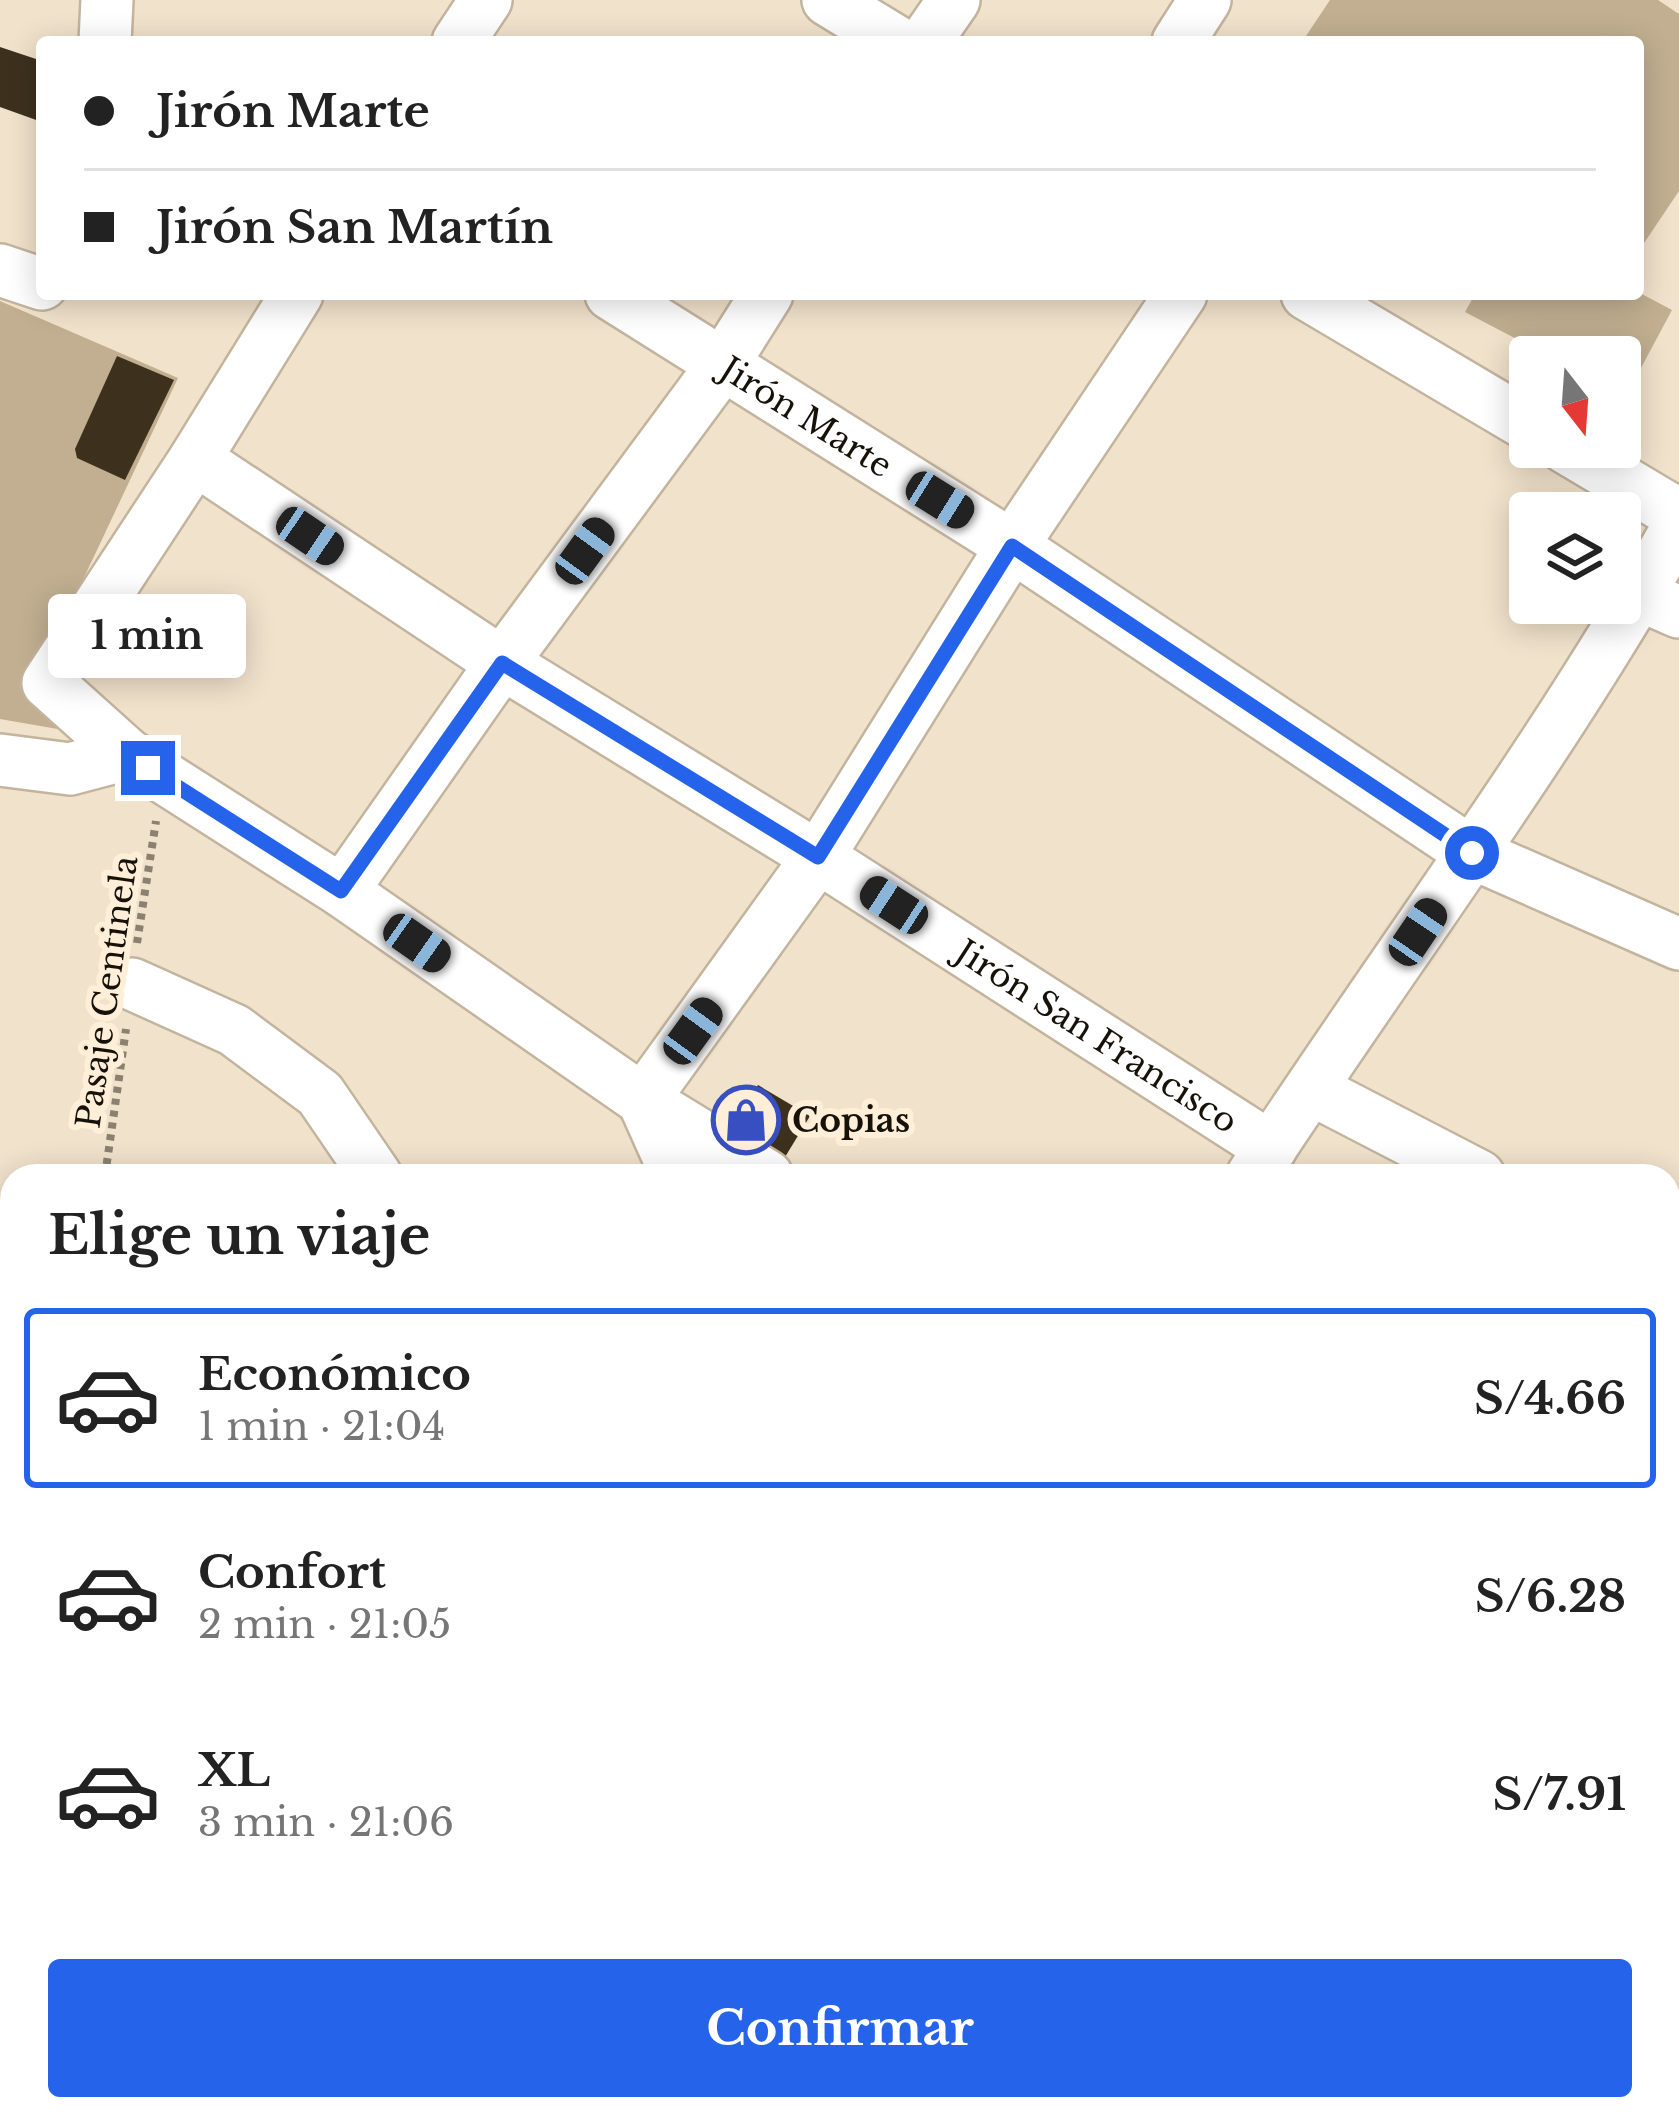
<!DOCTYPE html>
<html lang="es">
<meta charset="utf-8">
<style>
:root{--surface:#fff;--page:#f2f2f2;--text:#222;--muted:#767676;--line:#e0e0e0;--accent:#2563eb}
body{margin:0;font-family:"Libre Baskerville",serif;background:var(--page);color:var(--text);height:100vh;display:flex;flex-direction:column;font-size:45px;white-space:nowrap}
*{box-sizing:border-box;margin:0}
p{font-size:39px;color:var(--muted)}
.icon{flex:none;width:66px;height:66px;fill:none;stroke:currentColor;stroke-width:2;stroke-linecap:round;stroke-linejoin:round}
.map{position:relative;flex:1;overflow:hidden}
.sheet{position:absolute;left:0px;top:1164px;width:1680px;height:957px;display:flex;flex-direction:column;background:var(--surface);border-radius:36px 36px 0 0;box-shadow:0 6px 30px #0003}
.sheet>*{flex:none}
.hud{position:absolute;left:36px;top:36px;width:1608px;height:264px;border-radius:12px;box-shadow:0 6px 30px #0003;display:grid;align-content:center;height:264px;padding:0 48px;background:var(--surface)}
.needle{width:78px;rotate:163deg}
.controls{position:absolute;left:1509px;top:336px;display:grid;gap:24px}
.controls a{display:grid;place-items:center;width:132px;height:132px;border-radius:12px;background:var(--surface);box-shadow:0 6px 30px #0003;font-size:60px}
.end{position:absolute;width:54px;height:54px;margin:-27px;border:15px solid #2563eb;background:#fff;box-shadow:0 0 0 6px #fff}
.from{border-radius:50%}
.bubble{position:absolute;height:84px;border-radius:12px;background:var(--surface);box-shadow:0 6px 30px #0003;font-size:39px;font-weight:700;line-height:84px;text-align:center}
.car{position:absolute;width:36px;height:72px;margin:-36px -18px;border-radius:15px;box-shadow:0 0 9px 3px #0007;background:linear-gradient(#222 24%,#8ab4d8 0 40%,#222 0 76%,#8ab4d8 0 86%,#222 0)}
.hud b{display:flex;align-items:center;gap:42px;height:114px;font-size:45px}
.hud b+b{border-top:3px solid var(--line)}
.hud i{width:30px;height:30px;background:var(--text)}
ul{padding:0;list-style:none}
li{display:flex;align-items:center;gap:36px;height:180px;margin:0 24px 18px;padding:0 24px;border:6px solid transparent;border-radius:12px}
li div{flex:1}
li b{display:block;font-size:45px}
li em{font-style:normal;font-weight:700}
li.selected{border-color:var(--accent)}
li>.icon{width:108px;height:108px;stroke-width:1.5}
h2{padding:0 48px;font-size:54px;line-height:144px}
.cta{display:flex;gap:24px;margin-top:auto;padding:24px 48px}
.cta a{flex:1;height:138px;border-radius:12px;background:var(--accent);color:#fff;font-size:48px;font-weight:700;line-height:138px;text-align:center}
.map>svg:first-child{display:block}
</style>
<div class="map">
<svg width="1679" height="2120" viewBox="0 0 1679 2120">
<rect width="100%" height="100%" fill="#f1e2cb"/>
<!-- green -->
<g fill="#c2af91">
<polygon points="1330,0 1658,0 1679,14 1679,191 1638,252 1638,42 1314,42 1306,36"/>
<polygon points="1638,292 1672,310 1626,396 1620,393 1620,357 1551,357 1465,312 1475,294"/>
<polygon points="0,301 178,378 41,669 69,731 0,719"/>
</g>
<!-- building -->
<g fill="#3d311e">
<polygon points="0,47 42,61 42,112 39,121 0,107"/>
<polygon points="117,356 174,380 125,480 77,458 75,449"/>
<polygon points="758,1085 810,1116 782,1162 730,1131"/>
</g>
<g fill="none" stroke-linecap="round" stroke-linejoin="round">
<defs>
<g id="minor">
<polyline points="828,0 897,42"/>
<polyline points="105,42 107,0"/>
<polyline points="458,42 486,0"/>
<polyline points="925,42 954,0"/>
<polyline points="1178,42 1205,0"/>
<polyline points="0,270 42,284"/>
<polyline points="297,294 195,459 48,683 127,754 342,891 643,1100 767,1176"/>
<path id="s1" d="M611,294l401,252 460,307 207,91"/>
<polyline points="1307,294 1530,426"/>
<polyline points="1565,447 1679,515"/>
<path id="s2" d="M195,459l307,204 316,194 453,291"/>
<polyline points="1640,595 1679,612"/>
<polyline points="0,760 70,769 127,754"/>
<polyline points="342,891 502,663 723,364 767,294"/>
<polyline points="132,984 234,1030 320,1094 376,1176"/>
<polyline points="1311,1089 1479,1176"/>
<polyline points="677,1176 643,1100 818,857 1012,546 1181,294"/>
<path d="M1252,1176c142,-217 300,-425 427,-651"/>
<polyline points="1668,1274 1679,1280"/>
<polyline points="0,1542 8,1545 12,1552"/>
<polyline points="1668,1607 1679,1612"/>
<polyline points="1668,1796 1679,1777"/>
<polyline points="1668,2041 1679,2047"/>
<polyline points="1422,2109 1443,2120"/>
<polyline points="770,2111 790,2120"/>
<polyline points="10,2120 16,2109"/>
<polyline points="498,2120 500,2109"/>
</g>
</defs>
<!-- minor casing -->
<use href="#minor" stroke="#c3b49e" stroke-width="56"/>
<!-- path -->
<g stroke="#8c8171" stroke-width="8" stroke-dasharray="6 6" stroke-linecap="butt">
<polyline points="137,943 156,821"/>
<polyline points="105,1176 126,1029"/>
<polyline points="0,1673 12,1668"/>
<polyline points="0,1781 12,1779"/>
<polyline points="0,2010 12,2015"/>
<polyline points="332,2109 332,2120"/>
</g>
<!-- minor -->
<use href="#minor" stroke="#fff" stroke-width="51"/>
</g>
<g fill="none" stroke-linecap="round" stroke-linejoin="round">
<!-- route -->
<polyline stroke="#2563eb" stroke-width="15" points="148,768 341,891 502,663 818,857 1012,546 1472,853"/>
</g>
<!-- icons -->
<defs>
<symbol id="shop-ring" viewBox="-11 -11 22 22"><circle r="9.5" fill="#ffefd8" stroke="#384fc2" stroke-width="1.5"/><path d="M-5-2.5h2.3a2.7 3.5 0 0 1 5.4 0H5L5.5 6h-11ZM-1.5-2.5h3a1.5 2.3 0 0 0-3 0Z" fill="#384fc2"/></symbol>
</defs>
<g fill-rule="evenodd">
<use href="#shop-ring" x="708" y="1082" width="76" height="76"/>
</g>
<g text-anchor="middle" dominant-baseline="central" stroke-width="12" stroke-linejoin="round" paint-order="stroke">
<!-- street labels -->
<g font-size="33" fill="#171209" stroke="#ffefd8">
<text stroke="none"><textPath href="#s1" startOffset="231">Jirón Marte</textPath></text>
<text transform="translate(107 992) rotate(-82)">Pasaje Centinela</text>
<text stroke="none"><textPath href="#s2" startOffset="1071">Jirón San Francisco</textPath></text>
</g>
<!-- poi labels -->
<g font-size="33" font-weight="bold" fill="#171209" stroke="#ffefd8" text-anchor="start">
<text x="792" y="1120">Copias</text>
</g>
</g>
</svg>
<div class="controls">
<a><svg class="needle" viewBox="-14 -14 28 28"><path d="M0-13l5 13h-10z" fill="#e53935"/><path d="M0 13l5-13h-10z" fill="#767676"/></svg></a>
<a><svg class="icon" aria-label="layers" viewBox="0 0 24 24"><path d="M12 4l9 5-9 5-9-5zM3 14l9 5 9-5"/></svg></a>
</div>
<i class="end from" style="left:1472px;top:853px"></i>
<i class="end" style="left:148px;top:768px"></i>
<div class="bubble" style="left:48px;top:594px;width:198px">1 min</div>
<i class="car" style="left:940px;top:500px;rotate:122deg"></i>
<i class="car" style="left:310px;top:536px;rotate:124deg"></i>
<i class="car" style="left:585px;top:551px;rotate:36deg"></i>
<i class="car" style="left:894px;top:905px;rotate:303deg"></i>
<i class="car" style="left:1418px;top:932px;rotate:34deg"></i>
<i class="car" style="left:417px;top:943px;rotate:125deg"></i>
<i class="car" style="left:693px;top:1031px;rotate:36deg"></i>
<div class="hud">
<b><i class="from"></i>Jirón Marte</b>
<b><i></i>Jirón San Martín</b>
</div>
<section class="sheet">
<h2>Elige un viaje</h2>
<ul>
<li class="selected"><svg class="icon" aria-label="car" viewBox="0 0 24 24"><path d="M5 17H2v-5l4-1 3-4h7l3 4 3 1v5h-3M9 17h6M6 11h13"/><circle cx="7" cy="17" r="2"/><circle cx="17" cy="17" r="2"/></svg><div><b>Económico</b><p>1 min · 21:04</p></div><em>S/4.66</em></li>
<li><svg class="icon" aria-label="car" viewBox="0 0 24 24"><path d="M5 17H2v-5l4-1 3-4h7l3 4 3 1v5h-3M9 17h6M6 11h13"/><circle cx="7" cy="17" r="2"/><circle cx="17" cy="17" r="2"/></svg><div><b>Confort</b><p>2 min · 21:05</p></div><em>S/6.28</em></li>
<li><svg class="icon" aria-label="car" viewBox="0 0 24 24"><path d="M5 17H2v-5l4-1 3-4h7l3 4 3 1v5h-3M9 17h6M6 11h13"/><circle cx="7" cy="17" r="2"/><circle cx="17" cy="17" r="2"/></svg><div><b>XL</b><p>3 min · 21:06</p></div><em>S/7.91</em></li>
</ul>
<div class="cta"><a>Confirmar</a></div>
</section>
</div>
